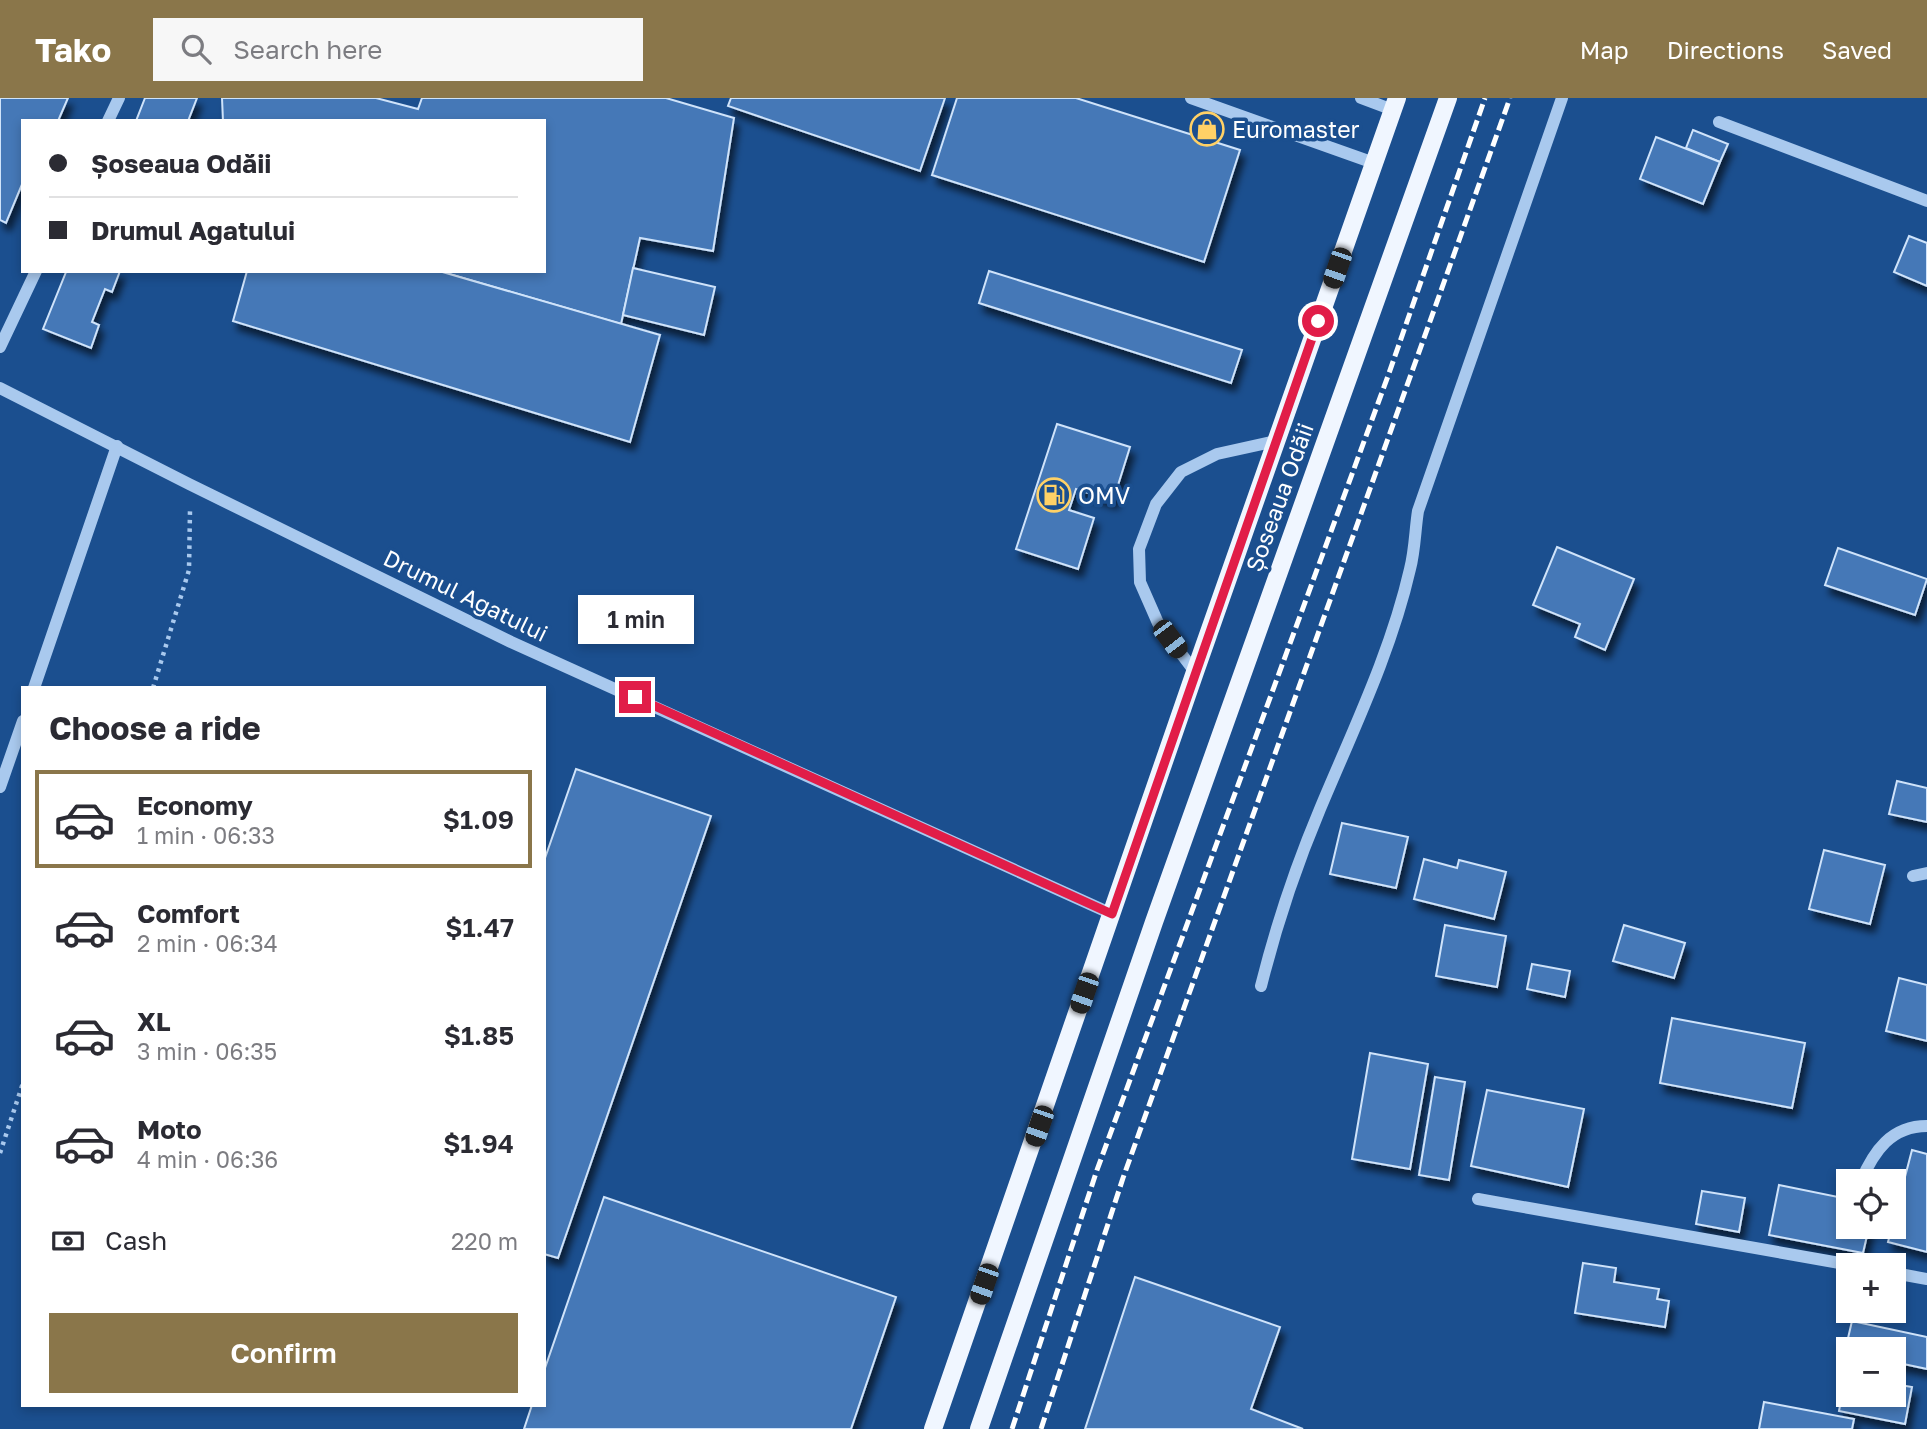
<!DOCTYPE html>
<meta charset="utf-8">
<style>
:root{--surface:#fff;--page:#f7f7f7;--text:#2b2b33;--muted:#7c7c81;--line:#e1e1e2;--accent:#8a764a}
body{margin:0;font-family:"Golos Text",sans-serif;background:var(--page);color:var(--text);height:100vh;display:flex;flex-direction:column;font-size:26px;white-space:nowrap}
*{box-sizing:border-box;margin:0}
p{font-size:23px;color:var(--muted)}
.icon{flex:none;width:38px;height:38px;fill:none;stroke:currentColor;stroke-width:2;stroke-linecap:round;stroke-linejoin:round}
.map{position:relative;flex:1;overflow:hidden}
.sheet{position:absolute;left:21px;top:588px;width:525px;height:721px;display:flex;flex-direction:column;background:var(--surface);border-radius:0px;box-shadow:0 4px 10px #0003}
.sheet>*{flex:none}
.guide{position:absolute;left:21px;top:21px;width:525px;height:154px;border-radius:0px;box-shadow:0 4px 10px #0003;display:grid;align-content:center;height:154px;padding:0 28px;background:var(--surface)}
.fabs{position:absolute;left:1836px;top:1071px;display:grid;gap:14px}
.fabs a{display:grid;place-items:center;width:70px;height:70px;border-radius:0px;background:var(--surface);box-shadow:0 4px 10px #0003;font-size:35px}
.end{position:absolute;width:32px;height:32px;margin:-16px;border:9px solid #e11d48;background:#fff;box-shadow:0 0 0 4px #fff}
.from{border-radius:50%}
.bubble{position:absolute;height:49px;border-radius:0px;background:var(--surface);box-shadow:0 4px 10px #0003;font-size:23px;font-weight:600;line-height:49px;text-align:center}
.car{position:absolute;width:21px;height:42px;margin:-21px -10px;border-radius:9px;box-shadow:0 0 5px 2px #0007;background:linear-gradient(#222 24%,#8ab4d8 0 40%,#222 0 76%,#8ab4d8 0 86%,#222 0)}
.guide b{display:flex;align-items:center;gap:24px;height:66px;font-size:26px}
.guide b+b{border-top:2px solid var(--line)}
.guide i{width:18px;height:18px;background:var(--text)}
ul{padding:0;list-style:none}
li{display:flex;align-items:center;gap:21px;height:98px;margin:0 14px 10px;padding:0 14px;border:4px solid transparent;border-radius:0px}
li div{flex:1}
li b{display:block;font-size:26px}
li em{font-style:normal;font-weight:600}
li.on{border-color:var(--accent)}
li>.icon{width:63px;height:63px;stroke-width:1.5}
h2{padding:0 28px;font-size:32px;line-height:84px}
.pay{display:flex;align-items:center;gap:18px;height:77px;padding:0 28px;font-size:26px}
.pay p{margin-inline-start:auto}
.action{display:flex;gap:14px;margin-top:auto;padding:14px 28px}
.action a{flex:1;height:80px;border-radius:0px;background:var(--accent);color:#fff;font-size:28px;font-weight:600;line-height:80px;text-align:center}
header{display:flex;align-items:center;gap:42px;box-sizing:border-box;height:98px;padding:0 35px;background:var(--accent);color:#fff}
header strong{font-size:33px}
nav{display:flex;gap:38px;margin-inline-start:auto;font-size:24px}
.search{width:490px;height:63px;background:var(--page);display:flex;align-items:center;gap:18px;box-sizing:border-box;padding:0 24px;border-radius:0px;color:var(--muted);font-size:26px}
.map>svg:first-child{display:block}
</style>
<header>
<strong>Tako</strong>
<div class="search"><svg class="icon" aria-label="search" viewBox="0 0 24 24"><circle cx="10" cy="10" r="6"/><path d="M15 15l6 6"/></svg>Search here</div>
<nav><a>Map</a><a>Directions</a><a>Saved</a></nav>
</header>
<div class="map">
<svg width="1927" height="1331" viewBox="0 0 1927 1331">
<defs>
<filter id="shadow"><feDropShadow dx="4.5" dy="8" stdDeviation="3.5" flood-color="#0009"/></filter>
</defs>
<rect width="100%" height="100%" fill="#1b4f8f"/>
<!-- building -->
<g fill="#4478b7" stroke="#cfe3fa" stroke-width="2" filter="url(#shadow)">
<polygon points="0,0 68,0 58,23 23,23 23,84 6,125 0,122"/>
<polygon points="145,0 197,0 188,23 136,23"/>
<polygon points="222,0 376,0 418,11 422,0 666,0 734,20 713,153 640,140 621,226 439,173 544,173 544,23 223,23"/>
<polygon points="731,0 945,0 920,73 728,8"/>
<polygon points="957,0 1076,0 1240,52 1204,164 932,77"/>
<polygon points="1693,32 1728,46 1720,64 1686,50"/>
<polygon points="1656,39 1720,64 1703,106 1640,81"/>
<polygon points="1909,138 1927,145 1927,188 1894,174"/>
<polygon points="633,170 715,189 704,237 623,217"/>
<polygon points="64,173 120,173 112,194 105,191 92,224 99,227 91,250 43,231 66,174"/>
<polygon points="247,173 439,173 660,237 630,344 233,223"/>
<polygon points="989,173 1242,252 1231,285 979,205"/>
<polygon points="1057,326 1130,349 1113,403 1076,391 1069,412 1094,420 1078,471 1016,451"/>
<polygon points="1557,449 1634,481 1605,552 1575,539 1580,526 1533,507"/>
<polygon points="1838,450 1927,481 1915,517 1825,487"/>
<polygon points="576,671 711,718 558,1160 544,1156 544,763"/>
<polygon points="1897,683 1927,690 1927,724 1889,716"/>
<polygon points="1342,725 1408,739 1396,790 1330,776"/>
<polygon points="1824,752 1885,767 1870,826 1809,811"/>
<polygon points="1424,761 1457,770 1459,762 1506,774 1494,821 1414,801"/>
<polygon points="1445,827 1506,838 1497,889 1436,878"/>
<polygon points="1624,827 1685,845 1674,880 1613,863"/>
<polygon points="1532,866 1570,873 1565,899 1527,891"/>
<polygon points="1899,880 1927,887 1927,943 1886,933"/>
<polygon points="1672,920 1805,945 1792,1010 1660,985"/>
<polygon points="1370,955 1428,966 1410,1071 1352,1061"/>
<polygon points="1435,979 1465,984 1449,1082 1419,1077"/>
<polygon points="1487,992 1584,1011 1568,1089 1471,1068"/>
<polygon points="1912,1052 1927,1056 1927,1154 1888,1144"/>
<polygon points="1779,1087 1848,1101 1848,1129 1869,1129 1863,1155 1769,1137"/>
<polygon points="1702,1093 1745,1100 1739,1134 1696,1126"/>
<polygon points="604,1099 896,1199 851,1331 524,1331 532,1307 544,1307 544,1273"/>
<polygon points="1583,1165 1616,1170 1614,1184 1659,1191 1657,1201 1669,1203 1665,1229 1575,1215"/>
<polygon points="1135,1179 1280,1229 1251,1311 1303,1331 1085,1331"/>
<polygon points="1852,1223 1927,1239 1927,1271 1894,1264 1894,1251 1848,1251 1848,1254 1845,1253"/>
<polygon points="1846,1277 1848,1297 1894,1297 1894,1286 1912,1289 1905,1326 1839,1313"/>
<polygon points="1764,1304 1854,1321 1852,1331 1759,1331"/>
</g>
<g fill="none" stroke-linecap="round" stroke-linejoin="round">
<!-- path -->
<g stroke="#a9c9ee" stroke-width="4.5" stroke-dasharray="3.5 5" stroke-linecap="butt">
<polyline points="153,590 189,472 190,412"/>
<polyline points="0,1055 23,985"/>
</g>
<!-- minor -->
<g stroke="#a9c9ee" stroke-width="12">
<polyline points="1191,0 1374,65"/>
<polyline points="1361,0 1393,12"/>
<polyline points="108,23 119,0"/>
<polyline points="1719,24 1927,103"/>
<polyline points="0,249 36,173"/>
<polyline points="0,290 189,386 511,544 1112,816"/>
<polyline points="1195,574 1158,525 1140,484 1139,451 1156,406 1181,374 1217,356 1276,343"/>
<polyline points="34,590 117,348"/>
<polyline points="0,689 23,623"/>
<polyline points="1913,778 1927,775"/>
<path d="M1261,888c15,-60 35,-120 59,-177 33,-79 71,-157 90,-240 5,-19 5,-39 8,-58l144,-413"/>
<path d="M1861,1083c13,-30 30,-55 66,-55"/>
<polyline points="1478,1101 1851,1167"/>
<polyline points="1894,1175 1927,1181"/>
</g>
<!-- major -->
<g stroke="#f0f6ff" stroke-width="18">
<polyline points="933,1331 1195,574 1397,0"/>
<polyline points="979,1331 1154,824 1448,0"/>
</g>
<!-- rail -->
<g stroke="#fff" stroke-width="5" stroke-dasharray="12 5" stroke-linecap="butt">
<polyline points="1012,1331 1097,1072 1388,278 1485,0"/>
<polyline points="1041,1331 1123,1080 1510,0"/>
</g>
</g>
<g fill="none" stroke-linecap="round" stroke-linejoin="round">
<!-- route -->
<polyline stroke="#e11d48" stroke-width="9" points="635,599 1112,816 1318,223"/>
</g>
<!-- icons -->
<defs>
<symbol id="shop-ring" viewBox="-11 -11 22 22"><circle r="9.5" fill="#1b4f8f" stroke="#ffd166" stroke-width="1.5"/><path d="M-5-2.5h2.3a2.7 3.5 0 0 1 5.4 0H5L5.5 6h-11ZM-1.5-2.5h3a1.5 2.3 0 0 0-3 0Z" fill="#ffd166"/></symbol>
<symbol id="fuel-ring" viewBox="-11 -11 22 22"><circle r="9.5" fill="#1b4f8f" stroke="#ffd166" stroke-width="1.5"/><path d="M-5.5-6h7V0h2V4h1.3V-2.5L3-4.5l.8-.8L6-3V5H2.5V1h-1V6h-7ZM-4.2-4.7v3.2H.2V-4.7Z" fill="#ffd166"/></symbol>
</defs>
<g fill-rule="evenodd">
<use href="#shop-ring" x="1188" y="12" width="38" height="38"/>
<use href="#fuel-ring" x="1035" y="378" width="38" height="38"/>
</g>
<g text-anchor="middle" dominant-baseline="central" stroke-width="7" stroke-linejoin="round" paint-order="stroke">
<!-- poi labels -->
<g font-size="23" fill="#fff" stroke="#1b4f8f" text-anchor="start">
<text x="1232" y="31">Euromaster</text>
<text x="1078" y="397">OMV</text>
</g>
<!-- street labels -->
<g font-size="23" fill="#fff" stroke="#1b4f8f">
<text transform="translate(1279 399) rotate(-70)">Șoseaua Odăii</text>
<text transform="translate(466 497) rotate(26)">Drumul Agatului</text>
</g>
</g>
</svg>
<div class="fabs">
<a><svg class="icon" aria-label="locate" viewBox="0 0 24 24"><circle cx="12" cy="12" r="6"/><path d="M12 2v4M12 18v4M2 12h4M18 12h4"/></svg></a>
<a>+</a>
<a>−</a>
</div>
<i class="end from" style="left:1318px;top:223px"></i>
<i class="end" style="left:635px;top:599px"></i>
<div class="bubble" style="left:578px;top:497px;width:116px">1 min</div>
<i class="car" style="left:1337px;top:170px;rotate:199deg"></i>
<i class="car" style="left:1170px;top:541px;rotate:143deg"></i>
<i class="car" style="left:1084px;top:895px;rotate:199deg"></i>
<i class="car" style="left:1039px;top:1028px;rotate:199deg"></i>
<i class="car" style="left:984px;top:1186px;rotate:199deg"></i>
<div class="guide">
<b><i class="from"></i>Șoseaua Odăii</b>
<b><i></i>Drumul Agatului</b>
</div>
<section class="sheet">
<h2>Choose a ride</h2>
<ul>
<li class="on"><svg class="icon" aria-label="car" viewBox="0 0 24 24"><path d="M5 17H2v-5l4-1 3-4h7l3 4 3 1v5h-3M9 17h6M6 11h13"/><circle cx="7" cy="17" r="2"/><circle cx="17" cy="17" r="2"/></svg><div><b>Economy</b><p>1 min · 06:33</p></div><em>$1.09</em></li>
<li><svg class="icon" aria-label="car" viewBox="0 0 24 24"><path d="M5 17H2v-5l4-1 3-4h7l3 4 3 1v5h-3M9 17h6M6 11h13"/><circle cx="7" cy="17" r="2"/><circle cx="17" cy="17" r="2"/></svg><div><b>Comfort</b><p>2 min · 06:34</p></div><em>$1.47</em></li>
<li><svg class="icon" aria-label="car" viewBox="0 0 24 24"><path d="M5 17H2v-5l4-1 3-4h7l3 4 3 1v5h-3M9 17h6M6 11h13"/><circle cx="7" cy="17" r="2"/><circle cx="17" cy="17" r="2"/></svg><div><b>XL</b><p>3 min · 06:35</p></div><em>$1.85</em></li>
<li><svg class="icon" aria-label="car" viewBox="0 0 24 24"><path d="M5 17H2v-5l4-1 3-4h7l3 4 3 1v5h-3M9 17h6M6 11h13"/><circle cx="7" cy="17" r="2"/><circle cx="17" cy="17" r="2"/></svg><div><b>Moto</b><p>4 min · 06:36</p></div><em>$1.94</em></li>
</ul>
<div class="pay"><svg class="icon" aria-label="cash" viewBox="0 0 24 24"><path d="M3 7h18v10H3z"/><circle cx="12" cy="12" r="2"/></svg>Cash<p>220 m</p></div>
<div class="action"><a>Confirm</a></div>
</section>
</div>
